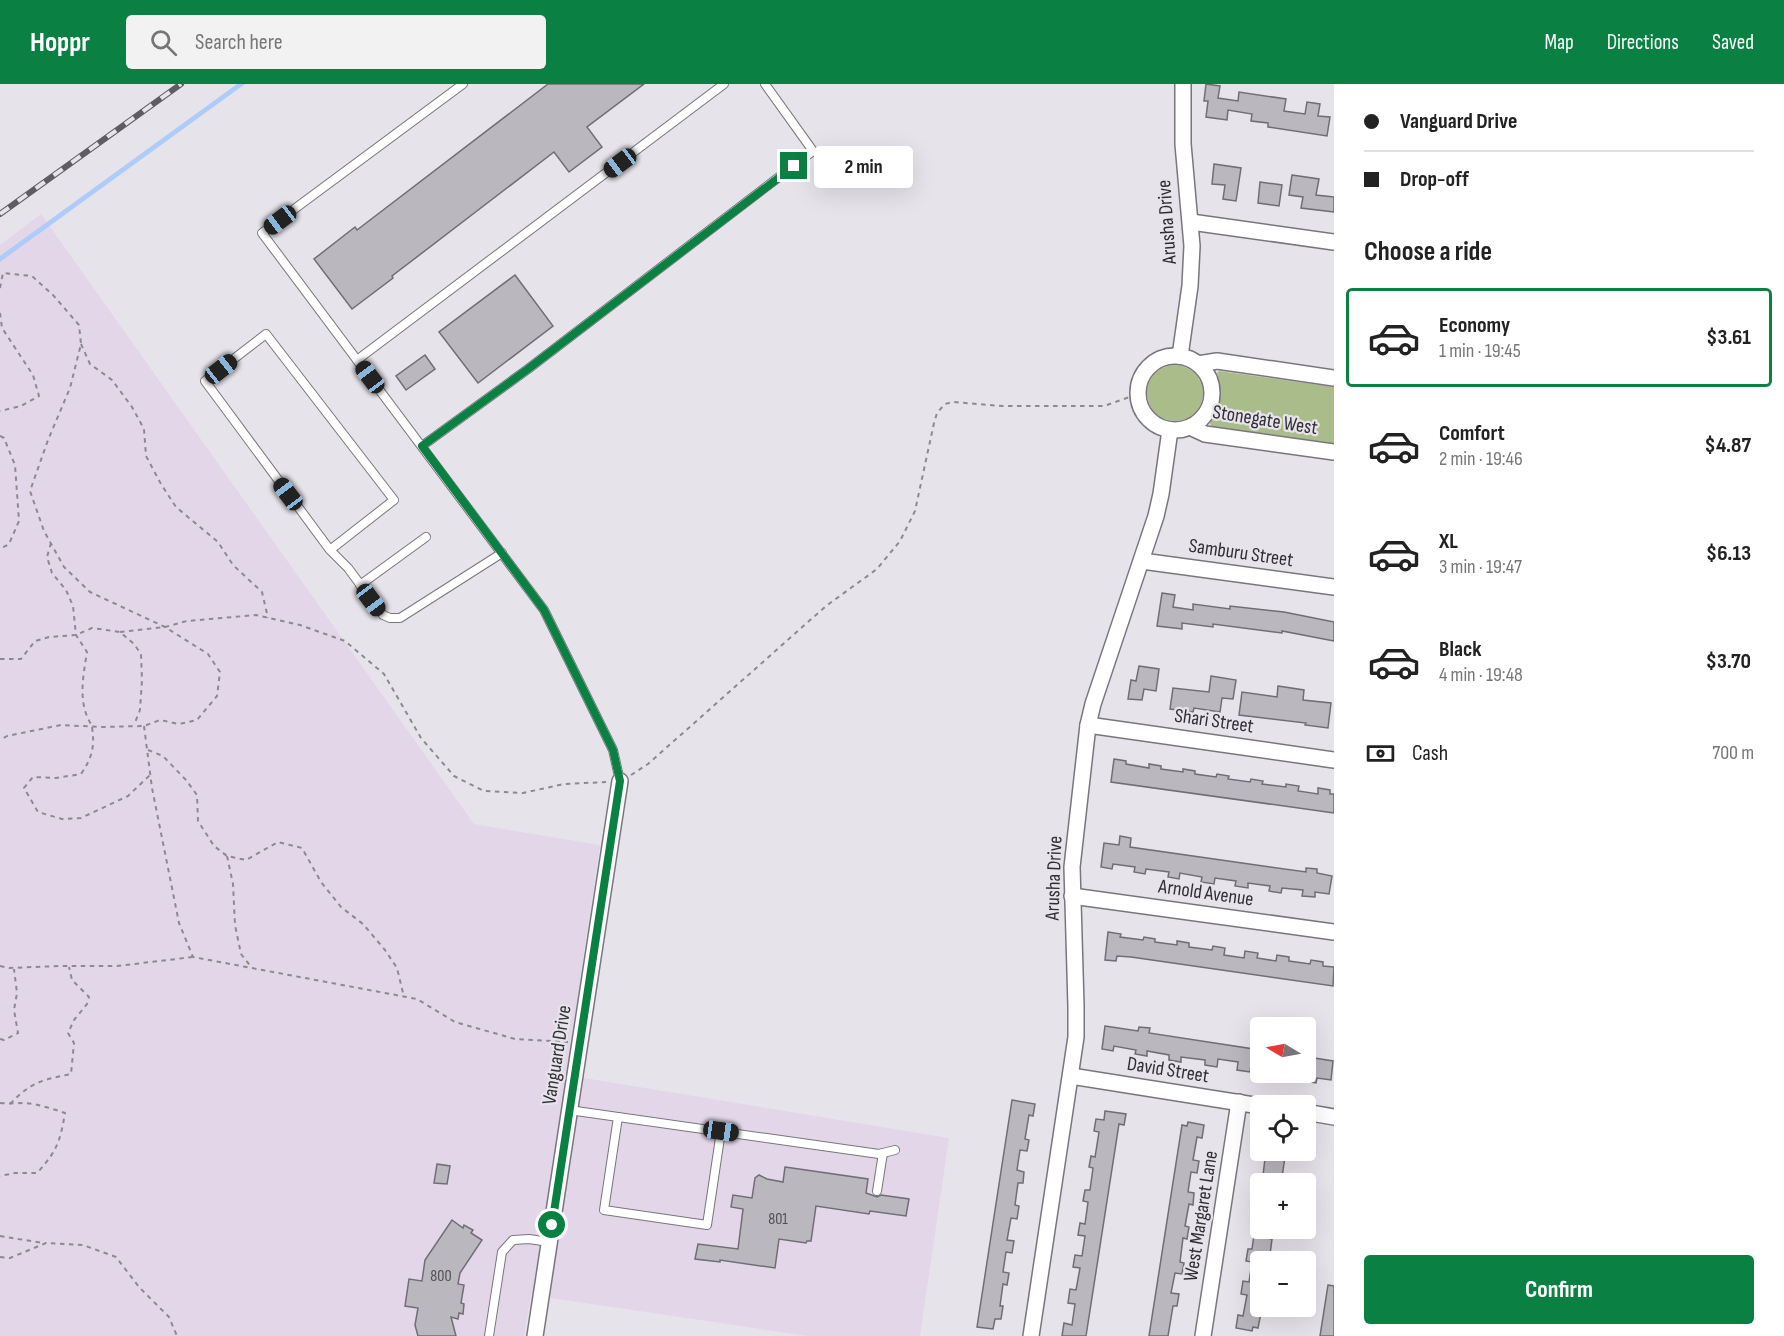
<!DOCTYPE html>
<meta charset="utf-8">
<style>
:root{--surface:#fff;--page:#f2f2f2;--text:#222;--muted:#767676;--line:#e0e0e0;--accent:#0b8043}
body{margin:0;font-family:"Sofia Sans Condensed",sans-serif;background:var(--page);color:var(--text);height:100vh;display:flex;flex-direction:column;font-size:22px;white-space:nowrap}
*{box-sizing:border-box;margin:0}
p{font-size:20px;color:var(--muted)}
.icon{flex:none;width:33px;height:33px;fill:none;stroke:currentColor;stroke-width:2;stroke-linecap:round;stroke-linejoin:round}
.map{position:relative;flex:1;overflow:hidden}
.side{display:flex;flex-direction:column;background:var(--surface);width:450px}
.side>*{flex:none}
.guide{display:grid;align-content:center;height:132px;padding:0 30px;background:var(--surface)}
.needle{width:39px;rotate:280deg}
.fabs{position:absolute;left:1250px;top:933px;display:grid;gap:12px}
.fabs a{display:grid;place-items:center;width:66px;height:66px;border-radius:6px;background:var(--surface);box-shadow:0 6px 24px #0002;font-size:30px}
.end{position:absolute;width:27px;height:27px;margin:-14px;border:8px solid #0b8043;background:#fff;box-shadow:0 0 0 3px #fff}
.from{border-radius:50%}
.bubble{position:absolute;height:42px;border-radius:6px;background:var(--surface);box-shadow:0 6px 24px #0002;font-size:20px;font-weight:700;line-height:42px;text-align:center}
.car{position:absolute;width:18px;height:36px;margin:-18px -9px;border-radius:8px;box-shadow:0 0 4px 2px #0007;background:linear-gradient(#222 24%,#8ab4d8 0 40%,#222 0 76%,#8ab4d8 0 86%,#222 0)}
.guide b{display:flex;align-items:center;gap:21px;height:57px;font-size:22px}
.guide b+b{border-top:2px solid var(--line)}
.guide i{width:15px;height:15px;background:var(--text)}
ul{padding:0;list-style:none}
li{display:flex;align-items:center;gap:18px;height:99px;margin:0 12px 9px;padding:0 18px;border:3px solid transparent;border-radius:6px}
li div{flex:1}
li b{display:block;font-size:22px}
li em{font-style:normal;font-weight:700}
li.selected{border-color:var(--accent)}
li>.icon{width:54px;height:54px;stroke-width:1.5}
h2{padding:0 30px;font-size:27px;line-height:72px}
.pay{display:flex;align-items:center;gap:15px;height:66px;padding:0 30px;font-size:22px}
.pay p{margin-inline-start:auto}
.action{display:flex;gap:12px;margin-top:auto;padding:12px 30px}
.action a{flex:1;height:69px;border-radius:6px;background:var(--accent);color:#fff;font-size:24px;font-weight:700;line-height:69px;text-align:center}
header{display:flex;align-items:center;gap:36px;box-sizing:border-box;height:84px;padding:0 30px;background:var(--accent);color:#fff}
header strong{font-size:28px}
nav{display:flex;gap:33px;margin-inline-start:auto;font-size:21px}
.search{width:420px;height:54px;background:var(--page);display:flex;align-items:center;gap:15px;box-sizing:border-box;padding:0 21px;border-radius:6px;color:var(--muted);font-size:22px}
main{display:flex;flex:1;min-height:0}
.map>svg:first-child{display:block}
</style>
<header>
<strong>Hoppr</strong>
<div class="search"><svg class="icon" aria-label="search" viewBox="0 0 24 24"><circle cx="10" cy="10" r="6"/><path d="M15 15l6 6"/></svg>Search here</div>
<nav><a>Map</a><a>Directions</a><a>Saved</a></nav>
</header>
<main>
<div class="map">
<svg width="1334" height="1252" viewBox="0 0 1334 1252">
<rect width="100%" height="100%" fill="#e7e3eb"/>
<!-- commercial -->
<polygon fill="#e3d6e9" points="41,130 474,740 600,761 566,991 949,1054 920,1252 807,1252 531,1211 524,1252 0,1252 0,161"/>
<!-- green -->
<g fill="#aabc8a">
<circle cx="1175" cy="309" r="28"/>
<path d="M1219,287l115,16v57l-123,-18 -1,-3c12,-16 13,-31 7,-50z"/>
</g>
<!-- water -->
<polygon fill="#aeccf9" points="237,0 245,0 0,178 0,172"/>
<!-- building -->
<g fill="#bbb7bf" stroke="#706d74" stroke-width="1.5">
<polygon points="548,0 644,0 587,43 602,63 569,88 554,68 392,192 393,194 352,225 314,175 355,143 357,146"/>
<polygon points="1206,0 1220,2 1218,14 1238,17 1239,8 1286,15 1284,27 1305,30 1307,18 1320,20 1318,32 1330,33 1327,52 1268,43 1268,39 1251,37 1252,30 1228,26 1227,36 1206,33 1208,17 1204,17"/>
<polygon points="1214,80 1241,84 1236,117 1223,115 1225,101 1212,100"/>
<polygon points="1292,91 1319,95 1316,111 1334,113 1334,128 1301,124 1303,113 1289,111"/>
<polygon points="1260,98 1282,101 1279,122 1258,119"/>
<polygon points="515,191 553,242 478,299 439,248"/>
<polygon points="425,271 435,285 406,306 396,292"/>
<polygon points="1162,509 1175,511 1173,523 1193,526 1193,520 1230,525 1230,522 1284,528 1334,538 1334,557 1282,547 1282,549 1213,540 1213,543 1182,539 1182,545 1157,542"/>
<polygon points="1139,582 1159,585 1156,607 1144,605 1142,616 1128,615 1131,596 1136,597"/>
<polygon points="1211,592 1236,596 1233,615 1222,614 1220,628 1194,624 1193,628 1170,625 1173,604 1209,608"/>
<polygon points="1278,602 1304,606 1303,616 1331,619 1328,644 1305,641 1306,639 1239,631 1242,608 1277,613"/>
<polygon points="1114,675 1126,677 1126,680 1149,684 1149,680 1161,682 1161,685 1183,688 1183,685 1195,687 1195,690 1216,693 1217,690 1229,692 1228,695 1250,698 1251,695 1263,697 1262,700 1286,703 1286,700 1299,702 1298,707 1318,710 1318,704 1330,706 1330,710 1334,710 1334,729 1111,698"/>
<polygon points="1120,752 1131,754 1130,763 1306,788 1306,784 1317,785 1317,789 1332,792 1329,810 1315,808 1315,813 1302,812 1303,806 1282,804 1281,809 1269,807 1270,802 1248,799 1248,804 1235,802 1236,797 1215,794 1214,800 1201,798 1202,793 1180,789 1179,795 1168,793 1169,788 1146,785 1145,790 1134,788 1135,783 1113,780 1112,785 1101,783 1104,759 1119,761"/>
<polygon points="1108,848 1121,850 1120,853 1143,856 1144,853 1155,855 1155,858 1177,861 1177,857 1189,859 1189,863 1212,866 1213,862 1225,864 1224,871 1244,874 1245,867 1258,869 1257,874 1276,877 1277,871 1289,873 1289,877 1310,880 1311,876 1323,878 1323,882 1334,883 1333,902 1131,873 1117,872 1116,877 1105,876"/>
<polygon points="1105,942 1138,947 1139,943 1150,944 1149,949 1260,966 1260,983 1251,981 1250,988 1237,986 1238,978 1218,975 1217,983 1205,981 1205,976 1181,973 1181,978 1169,976 1169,971 1147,967 1147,972 1135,970 1136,966 1114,962 1113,967 1102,965"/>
<polygon points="1308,973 1333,977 1331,996 1317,994 1316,999 1304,997"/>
<polygon points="1012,1016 1035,1020 1033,1032 1029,1031 1025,1055 1029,1056 1027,1067 1020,1066 1017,1086 1024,1088 1023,1099 1018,1099 1015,1121 1019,1122 1017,1135 1011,1134 1007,1156 1014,1157 1012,1169 1006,1168 1003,1188 1009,1189 1007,1201 1003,1200 1000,1222 1003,1222 1001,1235 995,1235 993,1245 977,1243"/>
<polygon points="1105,1027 1126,1030 1124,1041 1119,1040 1086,1252 1062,1252 1064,1239 1072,1241 1075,1220 1068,1219 1070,1205 1076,1206 1080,1184 1073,1183 1075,1171 1082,1172 1085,1152 1078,1151 1080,1139 1085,1140 1088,1118 1083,1117 1085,1106 1090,1106 1093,1084 1089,1083 1091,1072 1095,1073 1099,1048 1094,1047 1096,1035 1104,1036"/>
<polygon points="1188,1038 1204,1041 1202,1054 1197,1053 1193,1076 1199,1077 1197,1089 1191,1088 1188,1108 1194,1109 1193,1121 1189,1120 1185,1142 1189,1143 1187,1155 1183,1154 1180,1178 1184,1179 1182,1190 1175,1189 1171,1209 1179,1210 1177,1222 1173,1222 1168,1252 1149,1252 1182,1041 1187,1042"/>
<polygon points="1266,1066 1286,1066 1281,1100 1262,1100"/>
<polygon points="437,1080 450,1082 447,1100 434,1099"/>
<polygon points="785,1083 868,1095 866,1109 877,1113 881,1111 909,1115 906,1132 870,1127 869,1130 816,1122 811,1157 807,1157 806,1159 779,1155 775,1184 720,1176 720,1178 695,1175 698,1160 738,1165 743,1125 731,1123 733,1111 752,1114 755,1094 759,1091 767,1095 783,1098"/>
<polygon points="452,1136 463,1144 464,1141 473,1146 471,1149 482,1156 460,1189 458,1200 464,1201 461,1219 464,1220 463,1230 459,1229 458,1235 451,1233 456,1252 418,1252 415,1241 418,1224 405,1222 409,1195 422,1197 425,1176"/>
<polygon points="1255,1144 1268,1144 1266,1154 1272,1155 1269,1178 1260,1178 1260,1224 1262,1224 1258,1244 1253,1243 1252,1247 1236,1244 1238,1231 1243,1232 1247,1211 1241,1210 1243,1197 1249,1198 1252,1178 1246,1177 1248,1165 1252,1165"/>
<polygon points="1328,1201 1334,1202 1334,1252 1320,1252"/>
</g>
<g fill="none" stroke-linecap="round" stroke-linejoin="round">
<defs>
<g id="lane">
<polyline points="463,0 262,149 544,526 613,666 620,697"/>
<polyline points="357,276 724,0"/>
<polyline points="422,362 528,285 813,67 765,0"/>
<polyline points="330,466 394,416 266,250 205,297 330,466 348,484 383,531 390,534 400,534 502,469"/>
<polyline points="360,501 426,453"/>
<polyline points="569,1026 879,1070 895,1066"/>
<polyline points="618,1033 604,1126 707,1141 721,1047"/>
<polyline points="877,1107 883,1069"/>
<polyline points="489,1252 502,1168 513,1156 529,1155 549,1158"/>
</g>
<g id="street">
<polyline points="1191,138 1334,158"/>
<polyline points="1180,272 1190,202 1192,162 1183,60 1183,0"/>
<circle cx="1175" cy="309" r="37"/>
<polyline points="1198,280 1217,277 1334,294"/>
<polyline points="1190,343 1205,350 1334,368"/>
<polyline points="1142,477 1334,503"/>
<polyline points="1088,641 1334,676"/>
<polyline points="1072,812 1334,848"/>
<polyline points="1071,992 1260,1022"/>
<polyline points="1305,1028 1334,1033"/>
<polyline points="535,1252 620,697"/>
<polyline points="1031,1252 1076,953 1076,922 1072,783 1088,641 1093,620 1156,432 1161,410 1170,346"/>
<polyline points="1203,1252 1239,1018"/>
</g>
</defs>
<!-- lane casing -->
<use href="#lane" stroke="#79757d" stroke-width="10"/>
<!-- street casing -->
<use href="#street" stroke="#79757d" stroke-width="18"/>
<!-- path -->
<g stroke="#8c8a8f" stroke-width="2" stroke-dasharray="4.5 4.5" stroke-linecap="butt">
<polyline points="0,204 3,189 32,192 53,211 79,241 81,260 70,304 48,356 30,407 44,447 64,483 90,508 165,543 208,570 220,588 217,612 197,636 179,640 160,636 144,642 101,643 61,641 7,652 0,656"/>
<polyline points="0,229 2,244 33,291 39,312 21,322 0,327"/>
<polyline points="81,260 90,280 112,296 132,323 144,345 146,372 161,400 176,423 218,458 233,481 262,508 268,534"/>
<polyline points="0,352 4,354 15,381 19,437 9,460 0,465"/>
<path d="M51,459l-4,14 5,16 14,17 7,16 3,29 11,17c-4,25 -10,53 6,75"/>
<polyline points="120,548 165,543 187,537 256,531 300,541 345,557 384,590 421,654 454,692 484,707 523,709 564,700 606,698"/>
<polyline points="0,575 21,575 35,557 49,553 76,551 92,544 120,548 134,560 141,570 142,596 140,626 134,641"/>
<polyline points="144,642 152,704 179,839 193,873 417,915 455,938 515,955 568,958"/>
<path d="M92,643c3,20 0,31 -11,47l-25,4 -23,-1 -9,11 14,24 24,7 19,-1 47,-22 22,-21"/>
<polyline points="148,666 163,672 186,696 197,711 198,737 214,762 227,772 246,776 278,758 302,764 321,798 341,823 363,840 385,866 397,884 404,913"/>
<polyline points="631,691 648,680 826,522 877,485 900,457 915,427 934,339 937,329 945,320 953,318 1002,322 1104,322 1138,310"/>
<polyline points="227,772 233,800 235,841 241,870 252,884"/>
<polyline points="0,882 9,884 59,882 117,882 193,873"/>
<polyline points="0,955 4,956 18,949 14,926 17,909 14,885"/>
<path d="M0,1019c9,1 17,0 25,0 13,1 28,6 40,10 -5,29 -8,38 -28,60h-22l-15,3"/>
<path d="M10,1020c21,-22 32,-24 61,-30l3,-31 -6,-10 6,-13 13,-16 2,-7 -17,-17 -3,-13"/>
<polyline points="0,1152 43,1159"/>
<polyline points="0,1173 10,1174 46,1159 83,1161 116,1173 139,1203 169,1233 177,1252"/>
</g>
<!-- lane -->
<use href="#lane" stroke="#fff" stroke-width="8"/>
<!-- street -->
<use href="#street" stroke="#fff" stroke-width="15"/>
<defs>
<polyline id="rail" points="0,130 181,0"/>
</defs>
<!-- rail casing -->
<use href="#rail" stroke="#5f5d62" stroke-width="6"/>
<!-- rail -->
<use href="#rail" stroke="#e7e3eb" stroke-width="4" stroke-dasharray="11" stroke-linecap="butt"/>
</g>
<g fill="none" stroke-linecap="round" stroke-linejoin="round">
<!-- route -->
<polyline stroke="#0b8043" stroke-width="8" points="552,1141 620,697 613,666 544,526 422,362 528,285 794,82"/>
</g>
<g text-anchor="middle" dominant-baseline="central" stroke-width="4.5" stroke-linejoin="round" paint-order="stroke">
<!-- number labels -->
<g font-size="16" fill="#525054">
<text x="778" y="1135">801</text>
<text x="441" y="1192">800</text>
</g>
<!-- street labels -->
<g font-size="20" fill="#2f2e31" stroke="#e7e3eb">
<text transform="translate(1167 138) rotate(-94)">Arusha Drive</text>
<text transform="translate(1265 336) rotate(9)">Stonegate West</text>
<text transform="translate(1241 469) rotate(8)">Samburu Street</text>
<text transform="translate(1214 637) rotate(8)">Shari Street</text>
<text transform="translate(1054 794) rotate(-88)">Arusha Drive</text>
<text transform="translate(1206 809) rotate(8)">Arnold Avenue</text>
<text transform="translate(557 971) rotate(-81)">Vanguard Drive</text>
<text transform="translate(1168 986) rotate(9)">David Street</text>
<text transform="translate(1201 1132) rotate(-81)">West Margaret Lane</text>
</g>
</g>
</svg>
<div class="fabs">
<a><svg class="needle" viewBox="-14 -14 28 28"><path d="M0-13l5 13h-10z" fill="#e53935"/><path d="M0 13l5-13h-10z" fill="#767676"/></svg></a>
<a><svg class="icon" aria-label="locate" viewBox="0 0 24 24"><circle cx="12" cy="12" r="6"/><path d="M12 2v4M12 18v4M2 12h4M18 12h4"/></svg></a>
<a>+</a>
<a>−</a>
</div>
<i class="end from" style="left:552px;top:1141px"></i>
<i class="end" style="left:794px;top:82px"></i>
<div class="bubble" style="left:814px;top:62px;width:99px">2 min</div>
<i class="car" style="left:620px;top:79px;rotate:233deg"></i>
<i class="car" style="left:280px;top:136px;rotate:233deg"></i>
<i class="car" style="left:221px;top:285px;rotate:52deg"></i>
<i class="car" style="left:370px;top:293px;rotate:323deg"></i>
<i class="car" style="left:288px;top:410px;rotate:323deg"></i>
<i class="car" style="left:371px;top:516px;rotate:143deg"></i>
<i class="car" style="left:721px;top:1047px;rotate:98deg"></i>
</div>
<section class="side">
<div class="guide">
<b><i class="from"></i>Vanguard Drive</b>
<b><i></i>Drop-off</b>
</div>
<h2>Choose a ride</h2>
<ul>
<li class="selected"><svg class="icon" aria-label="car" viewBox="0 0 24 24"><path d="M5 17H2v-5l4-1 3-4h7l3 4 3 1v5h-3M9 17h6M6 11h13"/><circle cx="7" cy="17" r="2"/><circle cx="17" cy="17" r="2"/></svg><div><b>Economy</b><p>1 min · 19:45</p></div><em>$3.61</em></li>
<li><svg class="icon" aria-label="car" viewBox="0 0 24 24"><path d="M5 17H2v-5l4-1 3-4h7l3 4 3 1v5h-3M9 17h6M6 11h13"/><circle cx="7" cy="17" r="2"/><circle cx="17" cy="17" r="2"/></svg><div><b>Comfort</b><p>2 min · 19:46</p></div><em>$4.87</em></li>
<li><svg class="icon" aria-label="car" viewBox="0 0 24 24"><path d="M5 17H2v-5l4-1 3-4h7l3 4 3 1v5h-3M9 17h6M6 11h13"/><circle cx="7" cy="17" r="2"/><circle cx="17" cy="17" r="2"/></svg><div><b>XL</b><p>3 min · 19:47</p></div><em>$6.13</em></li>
<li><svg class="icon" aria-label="car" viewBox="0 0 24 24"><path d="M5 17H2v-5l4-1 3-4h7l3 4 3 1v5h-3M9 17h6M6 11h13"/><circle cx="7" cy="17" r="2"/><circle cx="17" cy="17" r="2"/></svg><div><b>Black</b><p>4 min · 19:48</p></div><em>$3.70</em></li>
</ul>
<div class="pay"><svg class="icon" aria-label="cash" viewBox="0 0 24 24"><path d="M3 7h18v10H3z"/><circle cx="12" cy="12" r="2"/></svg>Cash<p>700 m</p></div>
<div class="action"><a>Confirm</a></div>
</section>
</main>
